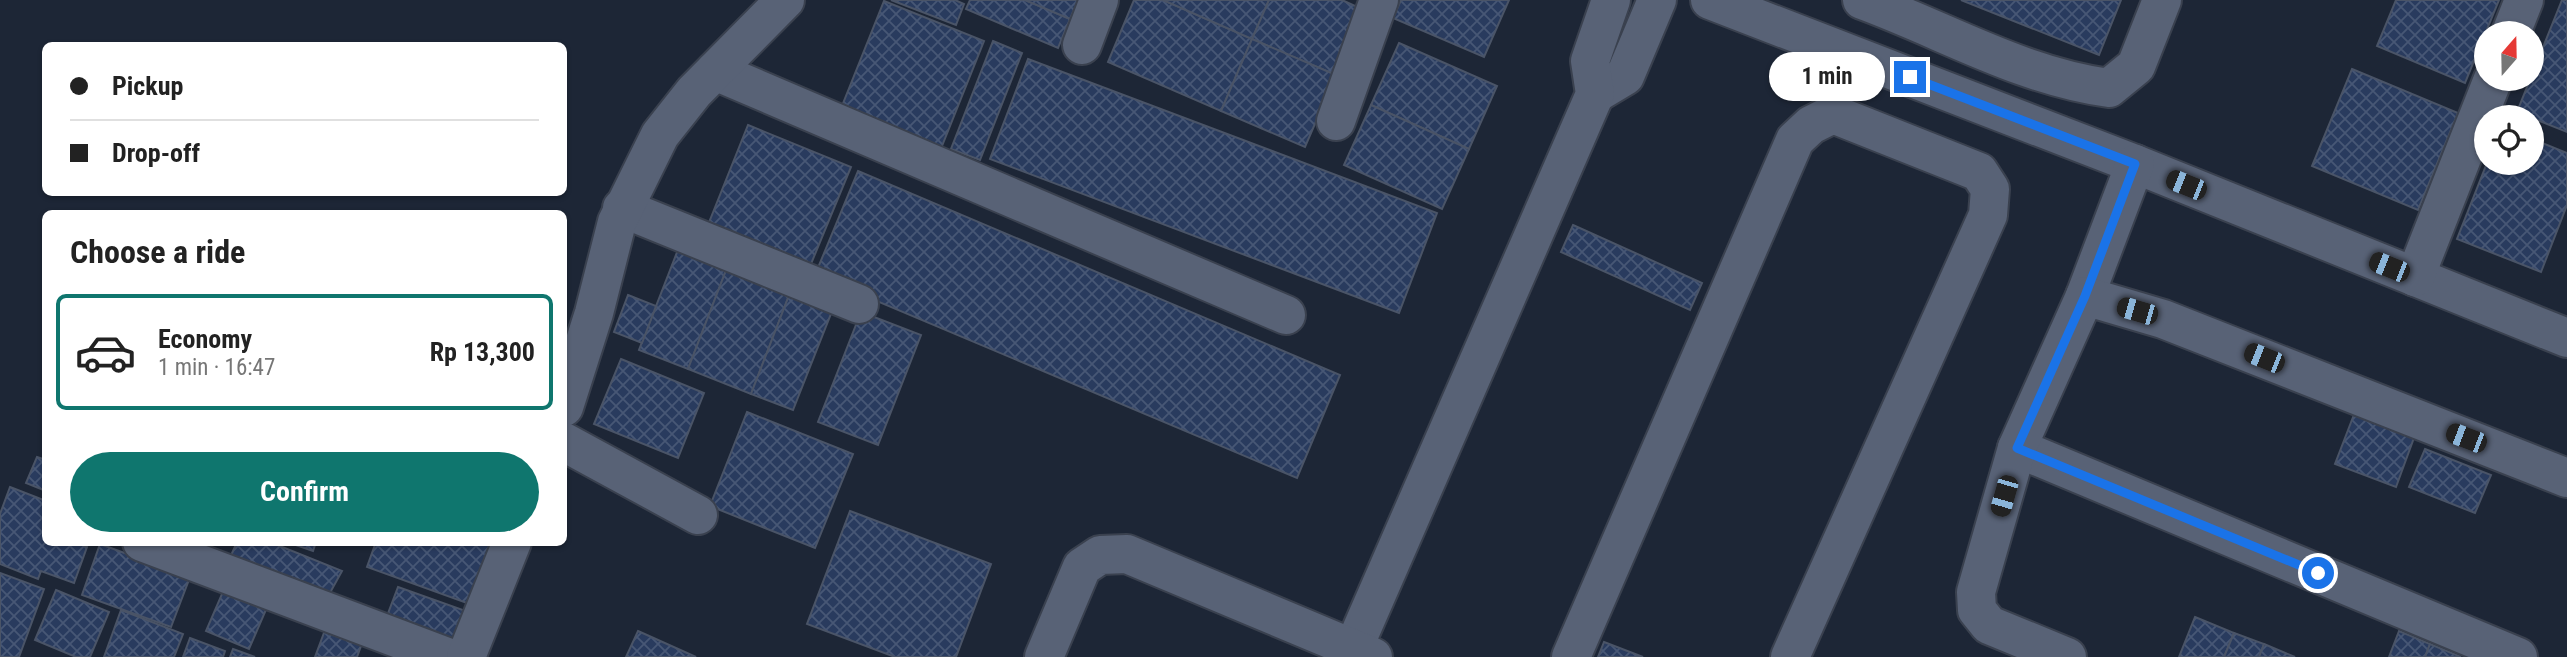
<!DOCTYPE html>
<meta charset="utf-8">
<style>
:root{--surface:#fff;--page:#f2f2f2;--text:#222;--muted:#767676;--line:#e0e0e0;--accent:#0f766e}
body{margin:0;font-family:"Roboto Condensed",sans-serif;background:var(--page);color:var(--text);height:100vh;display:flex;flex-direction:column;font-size:26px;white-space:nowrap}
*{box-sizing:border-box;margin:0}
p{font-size:23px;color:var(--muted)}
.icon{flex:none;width:38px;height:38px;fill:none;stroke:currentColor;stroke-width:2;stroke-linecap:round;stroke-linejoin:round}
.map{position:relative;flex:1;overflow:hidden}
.panel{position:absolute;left:42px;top:210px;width:525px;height:336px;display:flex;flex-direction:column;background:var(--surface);border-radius:10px;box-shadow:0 2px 5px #0004}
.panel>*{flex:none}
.banner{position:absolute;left:42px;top:42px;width:525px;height:154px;border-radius:10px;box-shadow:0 2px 5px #0004;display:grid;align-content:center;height:154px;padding:0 28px;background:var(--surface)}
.needle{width:46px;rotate:20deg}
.buttons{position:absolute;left:2474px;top:21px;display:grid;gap:14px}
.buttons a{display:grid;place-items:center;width:70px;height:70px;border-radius:50%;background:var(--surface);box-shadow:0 2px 5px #0004;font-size:35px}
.end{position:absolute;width:32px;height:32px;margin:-16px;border:9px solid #1a73e8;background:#fff;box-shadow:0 0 0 4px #fff}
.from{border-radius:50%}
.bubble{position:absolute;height:49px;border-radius:24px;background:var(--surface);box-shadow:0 2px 5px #0004;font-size:23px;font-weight:700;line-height:49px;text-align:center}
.car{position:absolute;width:21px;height:42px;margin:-21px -10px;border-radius:9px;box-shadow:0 0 5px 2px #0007;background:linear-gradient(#222 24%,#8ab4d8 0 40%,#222 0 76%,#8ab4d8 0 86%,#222 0)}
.banner b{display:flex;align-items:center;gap:24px;height:66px;font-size:26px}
.banner b+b{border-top:2px solid var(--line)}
.banner i{width:18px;height:18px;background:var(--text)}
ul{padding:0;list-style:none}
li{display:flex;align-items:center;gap:21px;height:116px;margin:0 14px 10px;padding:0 14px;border:4px solid transparent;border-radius:10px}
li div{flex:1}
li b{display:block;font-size:26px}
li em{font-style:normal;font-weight:700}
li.active{border-color:var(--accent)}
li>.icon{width:63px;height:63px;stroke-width:1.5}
h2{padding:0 28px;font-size:32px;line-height:84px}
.action{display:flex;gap:14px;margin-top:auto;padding:14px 28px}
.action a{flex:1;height:80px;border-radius:42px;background:var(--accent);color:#fff;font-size:28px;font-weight:700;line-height:80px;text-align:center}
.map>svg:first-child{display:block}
</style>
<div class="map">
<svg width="2567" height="657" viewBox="0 0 2567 657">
<defs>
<pattern id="building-cross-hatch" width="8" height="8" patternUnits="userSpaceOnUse" patternTransform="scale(1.75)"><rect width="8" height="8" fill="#293b5e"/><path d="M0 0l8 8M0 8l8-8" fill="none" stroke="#475775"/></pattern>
</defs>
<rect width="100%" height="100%" fill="#1d2636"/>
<!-- building -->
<g fill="url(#building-cross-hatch)" stroke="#4a5467" stroke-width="2">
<polygon points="891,0 955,0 964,4 956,25"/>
<polygon points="970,0 1025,0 1070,19 1058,48 966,9"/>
<polygon points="1025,0 1078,0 1070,19"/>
<polygon points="1134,0 1163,0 1252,39 1221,111 1108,62"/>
<polygon points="1163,0 1269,0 1252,39"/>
<polygon points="1269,0 1342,0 1364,10 1336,75 1252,39"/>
<polygon points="1401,0 1509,0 1484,57 1393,18"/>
<polygon points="1961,0 2121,0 2099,55"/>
<polygon points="2396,0 2499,0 2465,83 2377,46"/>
<polygon points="2562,0 2567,0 2567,132 2517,112"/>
<polygon points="884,1 984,41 940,151 840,111"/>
<polygon points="1252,39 1336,75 1305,147 1221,111"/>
<polygon points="993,41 1022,53 980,160 951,149"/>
<polygon points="1399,43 1497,86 1469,149 1371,105"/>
<polygon points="1028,59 1437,213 1399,313 990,159"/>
<polygon points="2352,69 2458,113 2418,210 2312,166"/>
<polygon points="1371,105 1469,149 1442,209 1344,165"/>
<polygon points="748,125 851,167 806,276 704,235"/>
<polygon points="2532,139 2567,153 2567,205 2541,272 2457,239 2487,163 2532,163"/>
<polygon points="858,171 1340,375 1297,478 815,275"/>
<polygon points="1573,225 1702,283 1690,310 1561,252"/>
<polygon points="681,242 730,260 688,369 639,350"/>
<polygon points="730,260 793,285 751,394 688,369"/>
<polygon points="793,285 836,301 793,410 751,394"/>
<polygon points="628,295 656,306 642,343 614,332"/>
<polygon points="861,312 921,335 878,445 818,422"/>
<polygon points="621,359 704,393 678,458 594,424"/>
<polygon points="747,412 853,454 815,548 710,506"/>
<polygon points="2355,412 2415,435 2396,487 2335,464"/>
<polygon points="2425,449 2491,475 2475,513 2409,487"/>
<polygon points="37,457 46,460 46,491 26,483"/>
<polygon points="10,487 46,501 46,542 76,542 87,547 74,583 41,571 38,579 0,564 0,514"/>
<polygon points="850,511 991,564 956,657 895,657 807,624"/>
<polygon points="237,542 270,542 342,571 326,600 229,560"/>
<polygon points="287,542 316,542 313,551"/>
<polygon points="376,542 502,542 478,607 367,567"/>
<polygon points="100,544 190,577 171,627 82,595"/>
<polygon points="0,573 44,589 19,657 0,657"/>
<polygon points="225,587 268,605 249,649 206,631"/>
<polygon points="398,587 477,615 463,653 384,624"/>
<polygon points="56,590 109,612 90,657 76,657 35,640"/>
<polygon points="121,610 183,634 174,657 104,657"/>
<polygon points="2195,617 2234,633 2224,657 2179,657"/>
<polygon points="328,622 365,635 357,657 315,657"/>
<polygon points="638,631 696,657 626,657"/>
<polygon points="2399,631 2430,644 2425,657 2389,657"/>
<polygon points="2234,633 2264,644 2259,657 2224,657"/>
<polygon points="190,638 225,651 223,657 183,657"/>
<polygon points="1604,642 1643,657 1598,657"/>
<polygon points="2264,644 2295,657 2259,657"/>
<polygon points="2430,644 2461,657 2425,657"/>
<polygon points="233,649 255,657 230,657"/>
</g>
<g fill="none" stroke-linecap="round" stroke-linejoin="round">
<defs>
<g id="minor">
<polyline points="1710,0 2135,164 2567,338"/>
<path d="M1862,0c82,30 159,76 247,88l27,-22 26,-66"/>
<polyline points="2511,33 2524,0"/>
<polyline points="1082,45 1099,0"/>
<polyline points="715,71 1286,315"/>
<polyline points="1595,94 1625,76 1657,0"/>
<polyline points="1336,121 1379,0"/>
<polyline points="622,208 859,304"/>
<polyline points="2415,277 2493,79"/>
<polyline points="2085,296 2135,164"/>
<polyline points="564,407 594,313 617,222 660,135 694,92 785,0"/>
<polyline points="564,442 698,515"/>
<polyline points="2017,448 2518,657"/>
<polyline points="142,542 447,657"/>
<polyline points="1353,649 1595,94 1590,61 1611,0"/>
<polyline points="466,657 512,542"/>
<polyline points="1044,657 1082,567 1100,555 1127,554 1373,657"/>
<polyline points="1571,657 1795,140 1811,125 1833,114 1979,172 1990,189 1988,215 1790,657"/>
<polyline points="2067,657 1989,625 1977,610 1976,592 2017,448 2085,296 2163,319 2567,478"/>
</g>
</defs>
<!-- minor casing -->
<use href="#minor" stroke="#3a414f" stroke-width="42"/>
<!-- minor -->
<use href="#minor" stroke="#586276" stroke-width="38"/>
</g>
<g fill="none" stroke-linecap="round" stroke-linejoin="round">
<!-- route -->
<polyline stroke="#1a73e8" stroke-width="9" points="1910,77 2135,164 2085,296 2017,448 2318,573"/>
</g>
</svg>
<div class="buttons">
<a><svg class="needle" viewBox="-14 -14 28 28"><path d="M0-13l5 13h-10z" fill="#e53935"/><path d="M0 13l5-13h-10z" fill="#767676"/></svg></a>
<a><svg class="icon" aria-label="locate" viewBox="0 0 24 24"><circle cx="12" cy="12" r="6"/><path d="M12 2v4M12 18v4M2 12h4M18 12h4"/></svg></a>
</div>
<i class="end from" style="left:2318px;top:573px"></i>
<i class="end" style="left:1910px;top:77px"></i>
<div class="bubble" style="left:1769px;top:52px;width:116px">1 min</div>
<i class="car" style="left:2186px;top:185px;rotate:292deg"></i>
<i class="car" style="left:2389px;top:267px;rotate:292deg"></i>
<i class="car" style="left:2137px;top:311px;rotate:286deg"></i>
<i class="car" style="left:2264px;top:358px;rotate:292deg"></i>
<i class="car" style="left:2466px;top:438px;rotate:291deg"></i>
<i class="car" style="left:2004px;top:496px;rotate:196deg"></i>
<div class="banner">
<b><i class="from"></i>Pickup</b>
<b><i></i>Drop-off</b>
</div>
<section class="panel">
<h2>Choose a ride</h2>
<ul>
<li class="active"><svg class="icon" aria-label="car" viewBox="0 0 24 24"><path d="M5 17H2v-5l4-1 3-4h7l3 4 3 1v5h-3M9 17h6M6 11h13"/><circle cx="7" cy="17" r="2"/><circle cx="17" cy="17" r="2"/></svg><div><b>Economy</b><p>1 min · 16:47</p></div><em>Rp 13,300</em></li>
</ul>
<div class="action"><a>Confirm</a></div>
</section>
</div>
